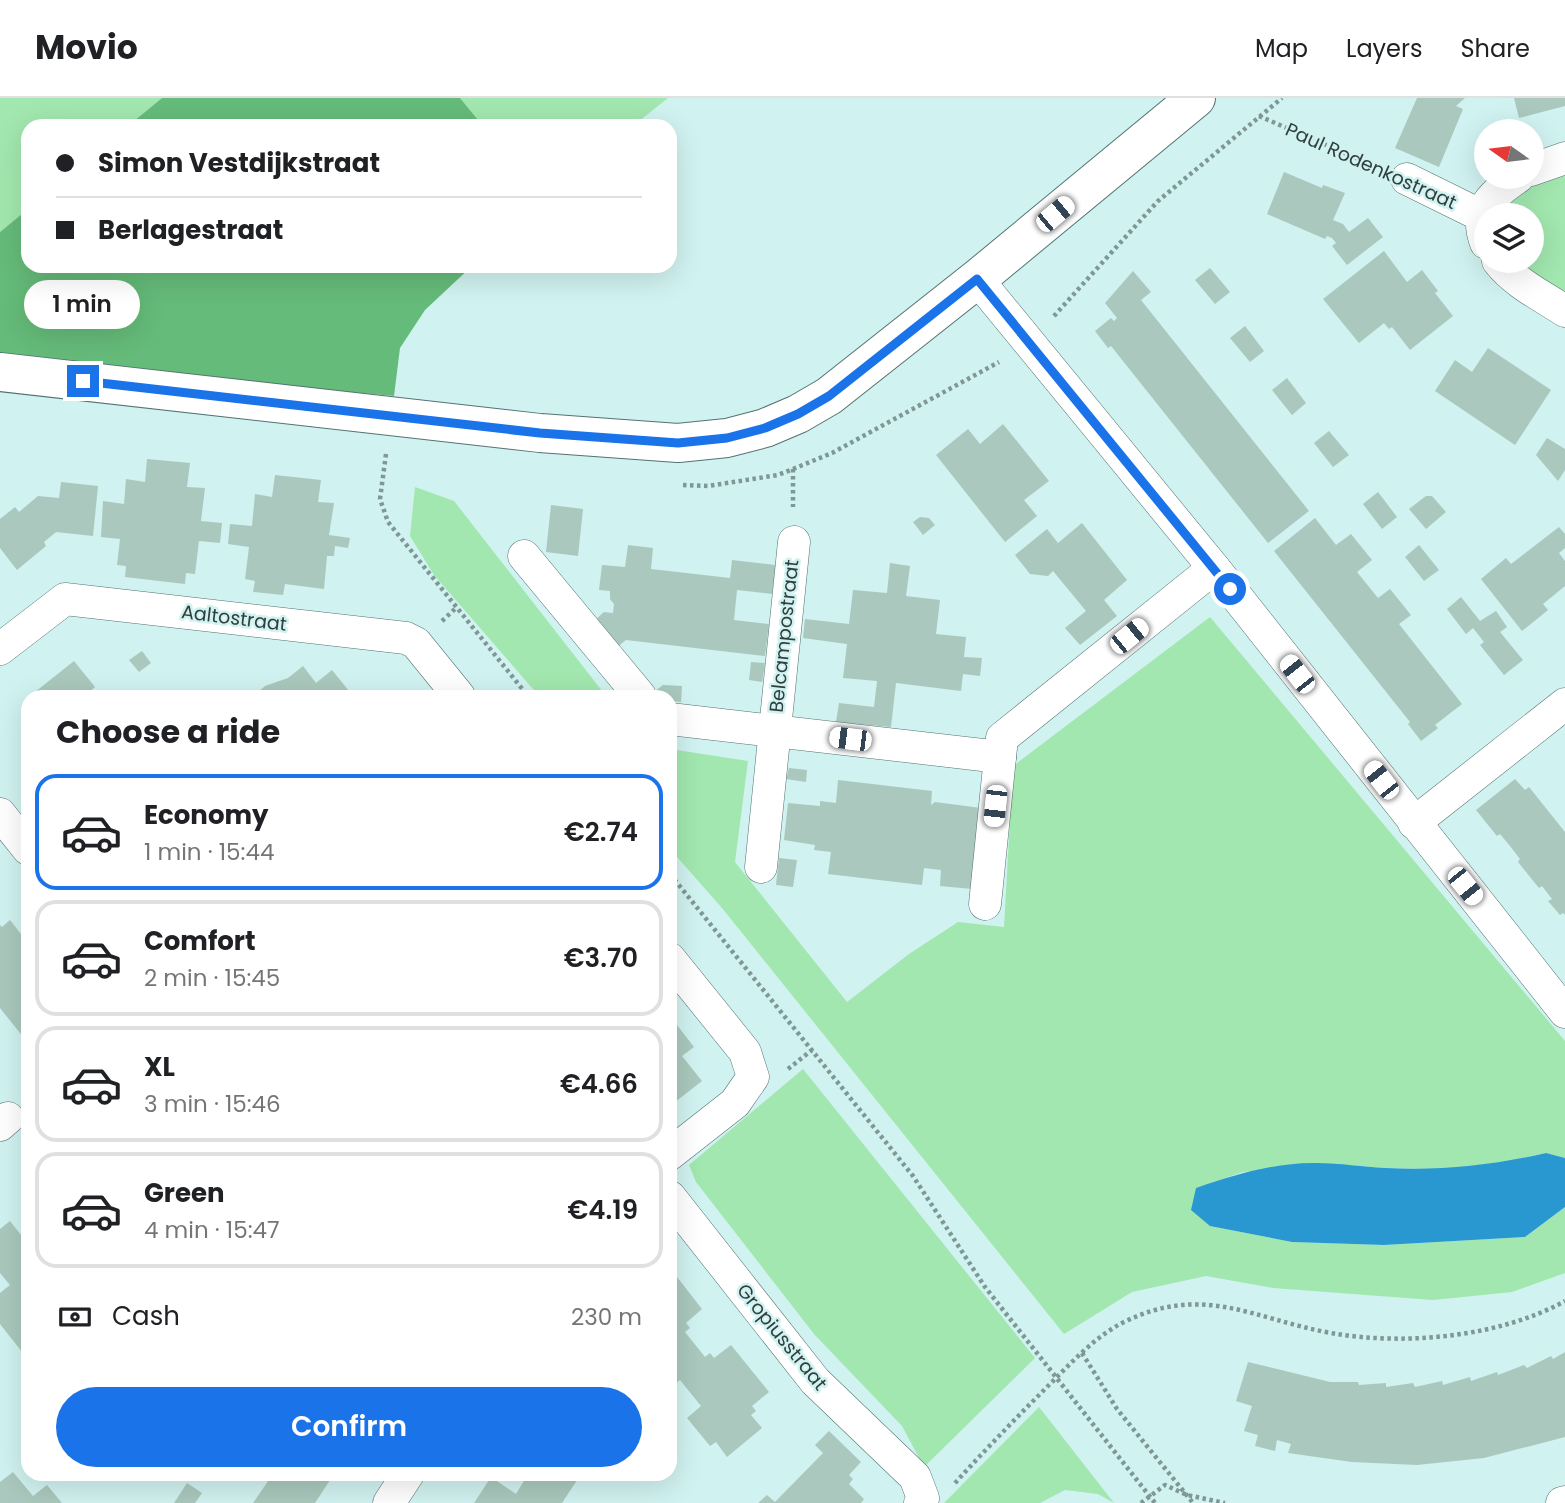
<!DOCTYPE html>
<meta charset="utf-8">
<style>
:root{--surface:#fff;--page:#f2f2f2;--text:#202124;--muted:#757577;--line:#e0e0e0;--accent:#1a73e8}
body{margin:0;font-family:Poppins,sans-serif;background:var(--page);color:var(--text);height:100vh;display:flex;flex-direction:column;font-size:26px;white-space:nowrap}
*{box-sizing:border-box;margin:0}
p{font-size:23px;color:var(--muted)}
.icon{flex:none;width:38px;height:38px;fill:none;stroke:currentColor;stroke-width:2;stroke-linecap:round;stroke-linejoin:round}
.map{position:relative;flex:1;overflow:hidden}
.details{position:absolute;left:21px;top:592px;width:656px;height:791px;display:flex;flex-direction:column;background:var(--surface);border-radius:21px;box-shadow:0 7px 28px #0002}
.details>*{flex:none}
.hud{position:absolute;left:21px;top:21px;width:656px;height:154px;border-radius:21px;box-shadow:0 7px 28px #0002;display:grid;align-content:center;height:154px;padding:0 35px;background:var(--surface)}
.needle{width:46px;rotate:284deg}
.controls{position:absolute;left:1474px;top:21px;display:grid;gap:14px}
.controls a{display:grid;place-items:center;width:70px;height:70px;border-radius:50%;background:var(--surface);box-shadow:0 7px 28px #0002;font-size:35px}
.end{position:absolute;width:32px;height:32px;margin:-16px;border:9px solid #1a73e8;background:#fff;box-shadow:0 0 0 4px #fff}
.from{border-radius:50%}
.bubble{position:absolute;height:49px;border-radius:24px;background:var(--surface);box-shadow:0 7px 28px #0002;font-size:23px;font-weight:600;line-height:49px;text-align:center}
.car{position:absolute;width:21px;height:42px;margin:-21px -10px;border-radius:9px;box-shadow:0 0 5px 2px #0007;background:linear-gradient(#fff 24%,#345 0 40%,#fff 0 76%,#345 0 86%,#fff 0)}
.hud b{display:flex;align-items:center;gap:24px;height:66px;font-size:26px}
.hud b+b{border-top:2px solid var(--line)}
.hud i{width:18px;height:18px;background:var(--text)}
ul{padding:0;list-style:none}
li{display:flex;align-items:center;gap:21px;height:116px;margin:0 14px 10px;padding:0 21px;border:4px solid var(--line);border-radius:21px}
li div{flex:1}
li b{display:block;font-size:26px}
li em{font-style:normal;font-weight:600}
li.active{border-color:var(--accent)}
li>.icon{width:63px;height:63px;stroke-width:1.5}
h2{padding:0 35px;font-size:32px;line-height:84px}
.pay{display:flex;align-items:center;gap:18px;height:77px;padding:0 35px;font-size:26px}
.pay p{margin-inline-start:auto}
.primary-button{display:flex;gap:14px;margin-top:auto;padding:14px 35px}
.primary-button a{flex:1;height:80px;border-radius:42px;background:var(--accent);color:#fff;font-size:28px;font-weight:600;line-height:80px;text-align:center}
header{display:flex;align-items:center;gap:42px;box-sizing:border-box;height:98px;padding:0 35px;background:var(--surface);border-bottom:2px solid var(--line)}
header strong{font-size:33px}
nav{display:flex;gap:38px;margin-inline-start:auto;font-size:24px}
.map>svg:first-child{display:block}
</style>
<header>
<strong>Movio</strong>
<nav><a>Map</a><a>Layers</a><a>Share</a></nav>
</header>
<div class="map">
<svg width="1565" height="1405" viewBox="0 0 1565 1405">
<rect width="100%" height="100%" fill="#d0f2f0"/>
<!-- green -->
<g fill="#a2e7af">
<polygon points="0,0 162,0 128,28 28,28 28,111 0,134"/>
<polygon points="460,0 668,0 633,28 483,28"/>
<path d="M1565,75v118c-16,-4 -35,-17 -45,-30h11v-46h-29c8,-24 41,-34 63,-42z"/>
<polygon points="415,389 454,403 606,598 539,598 434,477 410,438"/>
<polygon points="1210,519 1565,943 1565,1060 1546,1055 1497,1066 1438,1071 1387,1070 1315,1065 1243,1074 1196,1090 1211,1128 1292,1144 1384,1147 1525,1139 1565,1109 1565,1175 1512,1194 1433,1202 1273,1190 1206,1178 1132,1194 1064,1236 722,810 670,751 670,651 748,663 735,764 847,904 909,856 958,824 1004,829 1013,668"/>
<polygon points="803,971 1035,1260 924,1369 902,1328 814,1236 696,1084 689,1067"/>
<polygon points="1039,1309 1114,1405 1098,1396 1065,1392 1040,1405 944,1405"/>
</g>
<!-- forest -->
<g fill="#65bb79">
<polygon points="162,0 460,0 483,28 128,28"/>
<polygon points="28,111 28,168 472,168 425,212 400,250 394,298 0,262 0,134"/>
</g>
<!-- water -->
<path fill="#2998d1" d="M1546,1055l19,5v49l-40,30 -141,8 -92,-3 -82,-16 -19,-16 5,-22c38,-13 80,-26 121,-25 23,0 46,4 69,5 55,3 107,-3 160,-15z"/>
<!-- building -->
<g fill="#aac8bd">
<polygon points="1417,0 1465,0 1456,8 1463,11 1439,69 1395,50"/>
<polygon points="1514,0 1565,0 1565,8 1519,20"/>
<polygon points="1284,74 1322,90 1323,87 1345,95 1333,122 1343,126 1349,134 1368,120 1383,139 1347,167 1332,148 1336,145 1332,140 1327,138 1325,141 1267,116"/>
<polygon points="1384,153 1407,184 1422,172 1438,193 1435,195 1453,218 1410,252 1392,229 1389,231 1384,225 1359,245 1323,201"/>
<polygon points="1210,170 1230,194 1215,206 1195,182"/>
<polygon points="1133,173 1151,194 1141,202 1309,413 1268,445 1111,248 1108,250 1095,233 1111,220 1114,223 1117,220 1105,205"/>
<polygon points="1245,228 1264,253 1250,264 1230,240"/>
<polygon points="1488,250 1551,292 1515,347 1435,293 1455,262 1472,274"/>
<polygon points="1287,280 1306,305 1292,317 1272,292"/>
<polygon points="1003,326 1049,383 1024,402 1037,418 1005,444 936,357 968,331 980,346"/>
<polygon points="1329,333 1349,357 1333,369 1314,345"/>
<polygon points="1547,340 1565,351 1565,372 1558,383 1536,357"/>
<polygon points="147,361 190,365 187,389 205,390 201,423 222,425 220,445 199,443 195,476 186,475 185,486 125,479 126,468 117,467 120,441 101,439 103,403 124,406 126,381 145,384"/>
<polygon points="275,377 321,382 318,404 334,405 329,437 350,440 348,450 335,448 334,458 327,458 324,491 285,486 283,497 253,494 255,483 245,481 249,449 228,446 230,426 252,428 255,396 272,399"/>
<polygon points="61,384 98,388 93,438 56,434 44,444 46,448 17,472 0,450 0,421 15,409 19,414 38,398 59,400"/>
<polygon points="1378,394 1397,419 1382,431 1363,406"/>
<polygon points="1426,398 1432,398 1446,414 1426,431 1409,411"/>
<polygon points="551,407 583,411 578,458 546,454"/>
<polygon points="920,419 929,420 935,427 923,437 913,424"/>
<polygon points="1315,420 1336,447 1351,436 1372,462 1357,474 1378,500 1390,491 1411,517 1399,526 1462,606 1435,627 1438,630 1421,643 1408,626 1410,624 1274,453"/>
<polygon points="1082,425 1127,482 1104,502 1117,518 1080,547 1065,530 1086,513 1053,473 1048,478 1030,476 1015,457 1047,431 1058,445"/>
<polygon points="1559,429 1565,436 1565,450 1559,455 1565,463 1565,488 1543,506 1548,512 1522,533 1481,481 1506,460 1511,466"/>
<polygon points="628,447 653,450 651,471 730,480 732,462 776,467 772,496 737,492 734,522 769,526 765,558 626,542 616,550 594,523 604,514 613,515 614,506 610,501 610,493 599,492 602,467 625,469"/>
<polygon points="1419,447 1439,472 1424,483 1405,459"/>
<polygon points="890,465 910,468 906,498 940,502 936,536 966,539 964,559 982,560 980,578 963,576 961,593 896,585 891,629 836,624 839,605 874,609 877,583 843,580 847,546 803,540 805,521 849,526 853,492 887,495"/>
<polygon points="1461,499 1480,523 1496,513 1507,529 1500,534 1523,562 1504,577 1480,547 1484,544 1473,530 1466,536 1447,511"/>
<polygon points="142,553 151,565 139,574 129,562"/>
<polygon points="74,563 95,589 84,598 39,598 35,594"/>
<polygon points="751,564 765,565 762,584 749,582"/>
<polygon points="303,568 316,585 332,572 353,598 254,598 265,588 288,580"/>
<polygon points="663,587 682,588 681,604 670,603 670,598 657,598 654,594"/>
<polygon points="789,670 807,672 806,684 786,681"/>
<polygon points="1515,681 1525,692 1529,689 1565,734 1565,817 1563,815 1560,817 1548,803 1552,801 1542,788 1539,790 1518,764 1520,761 1510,748 1500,736 1497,738 1476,712"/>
<polygon points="838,682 932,693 931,707 935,704 981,710 972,791 940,788 941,772 924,770 922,787 828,776 831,754 814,752 815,747 784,742 788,705 820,708 820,703 836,705"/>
<polygon points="779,760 797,762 793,789 776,787"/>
<polygon points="10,822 28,845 28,945 0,910 0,827 2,829"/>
<polygon points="670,918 694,949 682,958 702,983 670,1008"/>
<polygon points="10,1123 28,1146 28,1173 26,1175 28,1178 28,1257 26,1259 0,1226 0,1195 10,1187 0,1175 0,1131"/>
<polygon points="670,1170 702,1211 686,1225 690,1230 685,1234 705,1259 710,1255 714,1260 731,1247 769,1294 752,1308 756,1313 751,1317 762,1330 727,1359 716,1344 710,1348 687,1320 701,1308 680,1282 670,1290"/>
<polygon points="1565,1254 1565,1339 1484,1360 1417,1367 1352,1364 1288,1355 1291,1346 1277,1342 1275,1353 1255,1348 1258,1337 1244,1333 1252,1308 1236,1303 1248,1264 1330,1284 1358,1284 1359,1287 1386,1285 1386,1289 1413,1285 1415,1289 1442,1283 1443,1287 1470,1279 1471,1283 1497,1274 1498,1277 1524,1267 1527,1270 1551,1258 1553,1261"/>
<polygon points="829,1333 861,1364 849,1377 853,1381 849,1386 864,1401 861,1405 758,1405 767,1397 775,1404 823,1355 815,1347"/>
<polygon points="13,1374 33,1398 47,1387 62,1405 0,1405 0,1384"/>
<polygon points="273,1376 334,1376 315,1405 253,1405"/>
<polygon points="517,1376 581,1376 562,1405 474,1405 491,1379 516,1396 525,1381"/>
<polygon points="187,1385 202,1395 195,1405 174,1405"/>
</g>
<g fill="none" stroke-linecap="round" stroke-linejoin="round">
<defs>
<g id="minor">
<polyline points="1531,72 1565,60"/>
<polyline points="1407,81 1482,118"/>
<path d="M1486,145c-13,-34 7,-49 32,-66"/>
<path d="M1498,163c17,22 44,35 67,50"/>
<polyline points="977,181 1214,470 1565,914"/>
<polyline points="524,458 640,598"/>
<polyline points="0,551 65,501 406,540 416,545 459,598"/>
<polyline points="670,621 1000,659 1002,640 1214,470"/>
<polyline points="0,716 28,751"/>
<polyline points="1414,725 1565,606"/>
<polyline points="761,769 794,444"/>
<polyline points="985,806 1000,659"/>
<polyline points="670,861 745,954 753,979 735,1005 670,1056"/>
<polyline points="0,1027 8,1020"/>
<polyline points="670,1099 815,1283 915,1379 923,1400 920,1405"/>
<polyline points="389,1405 408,1376"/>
<polyline points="1562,1405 1565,1404"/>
</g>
<polyline id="tertiary" points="0,274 540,335 678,345 727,340 765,330 798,316 829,298 977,181 1196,0"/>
</defs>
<!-- minor casing -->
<use href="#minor" stroke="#547271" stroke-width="33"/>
<!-- tertiary casing -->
<use href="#tertiary" stroke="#547271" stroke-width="40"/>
<!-- path -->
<g stroke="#7f9796" stroke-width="4.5" stroke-dasharray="3.5 3.5" stroke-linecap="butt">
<polyline points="1259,18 1377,69"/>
<polyline points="1054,218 1158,103 1282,0"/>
<polyline points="386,356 380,401 388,424 528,598"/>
<polyline points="793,371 793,409"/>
<polyline points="683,387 708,388 778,377 793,371 832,355 999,264"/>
<polyline points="442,523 457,509"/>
<polyline points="670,776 913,1078 985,1189 1155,1405"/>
<polyline points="788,971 812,952"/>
<polyline points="1082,1255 1117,1311 1193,1405"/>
<path d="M955,1385c31,-34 63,-67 96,-100 22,-22 45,-47 73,-61 80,-39 129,-3 207,11 73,13 169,4 234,-32"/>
<polyline points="1141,1405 1165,1387 1187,1397 1225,1405"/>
</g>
<!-- minor -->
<use href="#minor" stroke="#fff" stroke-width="32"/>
<!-- tertiary -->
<use href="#tertiary" stroke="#fff" stroke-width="38"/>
</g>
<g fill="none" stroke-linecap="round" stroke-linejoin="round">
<!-- route -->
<polyline stroke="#1a73e8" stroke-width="9" points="83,283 540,335 678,345 727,340 765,330 798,316 829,298 977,181 1230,491"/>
</g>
<g text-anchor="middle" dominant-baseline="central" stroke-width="5" stroke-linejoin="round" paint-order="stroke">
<!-- street labels -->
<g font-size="19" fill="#313e3e" stroke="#d0f2f0">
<text transform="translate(1371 68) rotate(24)">Paul Rodenkostraat</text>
<text transform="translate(234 520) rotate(7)">Aaltostraat</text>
<text transform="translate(784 538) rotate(-84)">Belcampostraat</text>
<text transform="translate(782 1239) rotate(51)">Gropiusstraat</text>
</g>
</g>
</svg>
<div class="controls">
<a><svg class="needle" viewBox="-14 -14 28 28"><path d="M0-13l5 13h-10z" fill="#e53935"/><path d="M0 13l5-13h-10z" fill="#757577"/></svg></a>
<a><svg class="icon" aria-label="layers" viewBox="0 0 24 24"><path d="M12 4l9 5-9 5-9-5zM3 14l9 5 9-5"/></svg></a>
</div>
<i class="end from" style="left:1230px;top:491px"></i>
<i class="end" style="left:83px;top:283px"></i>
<div class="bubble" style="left:24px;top:182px;width:116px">1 min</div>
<i class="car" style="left:1055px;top:116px;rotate:50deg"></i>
<i class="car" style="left:1129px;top:538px;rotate:51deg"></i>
<i class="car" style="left:1297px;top:576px;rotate:322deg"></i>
<i class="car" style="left:850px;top:641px;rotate:277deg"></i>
<i class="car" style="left:1381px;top:682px;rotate:322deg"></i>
<i class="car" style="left:995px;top:708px;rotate:186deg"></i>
<i class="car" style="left:1465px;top:788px;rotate:141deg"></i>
<div class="hud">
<b><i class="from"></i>Simon Vestdijkstraat</b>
<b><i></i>Berlagestraat</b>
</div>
<section class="details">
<h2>Choose a ride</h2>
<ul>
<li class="active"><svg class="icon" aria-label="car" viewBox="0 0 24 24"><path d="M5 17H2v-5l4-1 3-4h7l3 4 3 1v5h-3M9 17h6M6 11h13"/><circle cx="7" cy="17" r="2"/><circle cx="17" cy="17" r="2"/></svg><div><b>Economy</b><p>1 min · 15:44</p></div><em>€2.74</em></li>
<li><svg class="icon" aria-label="car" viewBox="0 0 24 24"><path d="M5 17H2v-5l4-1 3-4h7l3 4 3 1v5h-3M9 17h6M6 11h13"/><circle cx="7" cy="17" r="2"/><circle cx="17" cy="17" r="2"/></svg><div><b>Comfort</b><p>2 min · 15:45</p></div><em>€3.70</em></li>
<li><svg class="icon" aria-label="car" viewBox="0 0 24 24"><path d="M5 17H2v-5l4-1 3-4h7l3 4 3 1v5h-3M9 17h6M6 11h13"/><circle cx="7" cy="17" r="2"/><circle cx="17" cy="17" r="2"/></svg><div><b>XL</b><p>3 min · 15:46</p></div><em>€4.66</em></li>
<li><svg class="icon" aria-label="car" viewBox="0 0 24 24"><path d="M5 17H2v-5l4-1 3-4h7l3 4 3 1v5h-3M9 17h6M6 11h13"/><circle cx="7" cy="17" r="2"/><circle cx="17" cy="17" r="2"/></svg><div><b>Green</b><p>4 min · 15:47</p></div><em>€4.19</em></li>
</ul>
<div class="pay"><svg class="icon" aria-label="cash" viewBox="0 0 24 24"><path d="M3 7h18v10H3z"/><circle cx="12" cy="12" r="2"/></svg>Cash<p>230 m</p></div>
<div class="primary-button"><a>Confirm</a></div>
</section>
</div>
